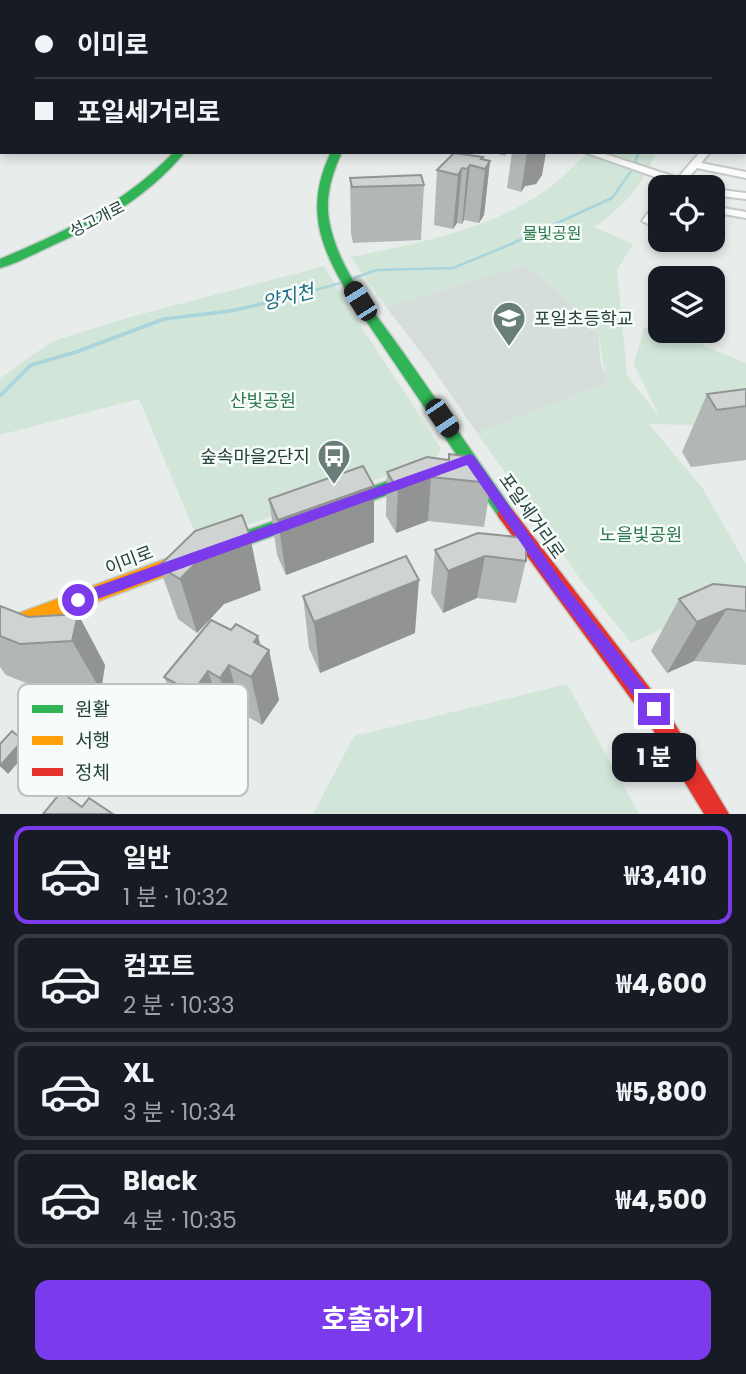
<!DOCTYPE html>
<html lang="ko">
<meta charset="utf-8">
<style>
:root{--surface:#171b24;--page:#242831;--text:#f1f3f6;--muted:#9ea1a6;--line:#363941;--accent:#7c3aed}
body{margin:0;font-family:Poppins,"Noto Sans KR",sans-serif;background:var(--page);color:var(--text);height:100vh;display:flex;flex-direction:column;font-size:26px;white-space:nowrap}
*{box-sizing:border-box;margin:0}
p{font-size:23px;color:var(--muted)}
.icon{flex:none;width:38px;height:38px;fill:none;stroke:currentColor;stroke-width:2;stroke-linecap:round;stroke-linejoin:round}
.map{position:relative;height:814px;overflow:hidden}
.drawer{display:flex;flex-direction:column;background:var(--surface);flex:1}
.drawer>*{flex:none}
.hud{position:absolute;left:0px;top:0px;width:747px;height:154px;box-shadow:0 4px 10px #0003;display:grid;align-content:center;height:154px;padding:0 35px;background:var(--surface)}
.tools{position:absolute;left:648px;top:175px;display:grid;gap:14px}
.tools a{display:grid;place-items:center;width:77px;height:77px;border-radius:14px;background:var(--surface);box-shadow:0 4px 10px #0003;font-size:35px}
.end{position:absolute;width:32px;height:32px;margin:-16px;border:9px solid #7c3aed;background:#fff;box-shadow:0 0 0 4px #fff}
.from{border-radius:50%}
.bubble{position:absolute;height:49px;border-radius:14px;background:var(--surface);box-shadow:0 4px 10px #0003;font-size:23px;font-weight:700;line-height:49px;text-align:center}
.car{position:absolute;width:21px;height:42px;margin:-21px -10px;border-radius:9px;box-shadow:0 0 5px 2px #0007;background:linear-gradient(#222 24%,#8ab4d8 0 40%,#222 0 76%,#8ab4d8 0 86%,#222 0)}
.hud b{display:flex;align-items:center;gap:24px;height:66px;font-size:26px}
.hud b+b{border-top:2px solid var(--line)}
.hud i{width:18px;height:18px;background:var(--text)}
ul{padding:12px 0 0;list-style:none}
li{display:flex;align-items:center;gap:21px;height:98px;margin:0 14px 10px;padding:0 21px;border:4px solid var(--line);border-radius:14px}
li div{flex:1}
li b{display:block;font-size:26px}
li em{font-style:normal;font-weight:700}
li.current{border-color:var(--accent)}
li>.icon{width:63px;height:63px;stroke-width:1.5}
.button{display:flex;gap:14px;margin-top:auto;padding:14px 35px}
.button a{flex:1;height:80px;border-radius:14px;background:var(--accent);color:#fff;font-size:28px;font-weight:700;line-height:80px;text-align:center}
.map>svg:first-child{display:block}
</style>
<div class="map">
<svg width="746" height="814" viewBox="0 0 746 814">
<rect width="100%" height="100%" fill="#e8edeb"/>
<!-- built -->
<polygon fill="#d6dedb" points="526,264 594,324 598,333 601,364 609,383 477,433 429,363 386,307"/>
<!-- green -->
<g fill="#d1e6d8">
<path d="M590,152h66c-12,33 -34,56 -62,75l39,17 -16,26 10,105 33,43 -26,-54 10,-36 16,-2v5h22l25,16 39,16v63l-97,-2 54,65 43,75v28l-115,51 -48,-60 -106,-150 132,-50c-9,-21 -6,-41 -15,-59l-68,-60 -140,43 -35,-50c67,-14 137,-27 194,-66 16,-11 29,-27 45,-39z"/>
<path d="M324,266c36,63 79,121 117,183l-6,10 -236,83 -60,-143 -139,36v-57l53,-37 77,-24z"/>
<polygon points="567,684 639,814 313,814 354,736"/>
</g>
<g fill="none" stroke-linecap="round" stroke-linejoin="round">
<!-- stream-far1 -->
<g stroke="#a9d4db" stroke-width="2.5">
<polyline points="351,279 377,270 453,268 509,245 612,198 632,170 639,152"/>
<polyline points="280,300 344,282"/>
</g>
<!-- stream -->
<polyline stroke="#a9d4db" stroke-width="3.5" points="0,396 31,365 76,352 164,319 230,311 288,298"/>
<defs>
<g id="street">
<polygon points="20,0 30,0 18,2"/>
<polygon points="0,5 2,5 0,10"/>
<polygon points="584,152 599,152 678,178 700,152 710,152 701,163 746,172 746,178 697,168 686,180 701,187 670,187 673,183"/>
<polygon points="712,189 746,193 746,199 712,195"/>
<polygon points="660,202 660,212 654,220 660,222 660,229 642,221 656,203"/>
<polygon points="712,206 746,212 746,218 712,212"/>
</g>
<g id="fast">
<polygon points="175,0 184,0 173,2"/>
<path d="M174,152h11c-37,45 -88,74 -140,97 -15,7 -30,15 -45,19v-9c65,-27 124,-55 174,-107z"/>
<path d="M331,152h11c-10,22 -17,44 -13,68 9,51 47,93 76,135 36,51 71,103 107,154l3,5 -3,5 -6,2 -6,-2 -150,-222c-30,-50 -46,-89 -19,-145z"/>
<polygon points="409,473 415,475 418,480 415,485 352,508 346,506 343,501 346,496"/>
<polygon points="297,513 303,515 306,520 303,525 226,553 219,550 217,545 219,540"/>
</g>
<g id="slow">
<polygon points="726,0 738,0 740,2 727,2"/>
<polygon points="185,552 192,554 194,560 192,566 0,638 0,620"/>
</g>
<g id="jam">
<polygon points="358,0 368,0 370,2 359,2"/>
<polygon points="506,507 512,509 666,709 729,814 704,814 650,725 500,519 497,514 500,509"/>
</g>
</defs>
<!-- street casing -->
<use href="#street" stroke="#c5cac8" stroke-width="4"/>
<!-- fast casing -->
<use href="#fast" stroke="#c3cbc8" stroke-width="3"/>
<!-- slow casing -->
<use href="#slow" stroke="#c3cbc8" stroke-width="3"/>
<!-- jam casing -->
<use href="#jam" stroke="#c3cbc8" stroke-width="3"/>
<!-- street -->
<use href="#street" fill="#fcfcfc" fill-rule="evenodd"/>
<!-- fast -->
<use href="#fast" fill="#30b455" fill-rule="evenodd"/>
<!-- slow -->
<use href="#slow" fill="#ff9f0a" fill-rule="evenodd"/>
<!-- jam -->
<use href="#jam" fill="#e5322d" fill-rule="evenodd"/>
</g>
<!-- wall -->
<g fill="#b2b6b5">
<polygon points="641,0 662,0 661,2 640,2"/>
<polygon points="491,152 507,152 505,156"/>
<polygon points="512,152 546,152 542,175 536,184 525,186 521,192 507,188"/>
<polygon points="483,159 490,161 484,215 479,223 464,220 462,224 457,223 453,229 434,225 437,170"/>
<polygon points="350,178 424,185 421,240 353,243 351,233"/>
<polygon points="746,389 746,460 691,467 682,452 707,394"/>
<polygon points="387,472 491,483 484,527 428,521 396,533 386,516"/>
<polygon points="374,486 374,542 286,575 277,555 269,499"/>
<polygon points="435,550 526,561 516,603 477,598 443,613 431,593"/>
<polygon points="159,566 261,590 224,604 197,633 178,619"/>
<polygon points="746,587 746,665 694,661 667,673 651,651 679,599"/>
<polygon points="303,596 415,633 320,673 309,648"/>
<polygon points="0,606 28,617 78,614 105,665 101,691 54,694 6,675 0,667"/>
<polygon points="231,630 258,636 261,646 269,650 279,700 262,725 243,714 235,726 224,720 207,746 196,739 192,730 185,725 164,677"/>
</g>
<!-- shaded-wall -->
<g fill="#919493">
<polygon points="527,152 546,152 542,175 536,184 525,186 521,192"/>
<polygon points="490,161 484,215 479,223 485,169"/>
<polygon points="470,165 464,220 462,224 467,169"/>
<polygon points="462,168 457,223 453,229 458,175"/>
<polygon points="431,477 428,521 396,533 398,490"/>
<polygon points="374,486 374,542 286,575 278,520"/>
<polygon points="250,536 261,590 224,604 197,633 180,579 210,549"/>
<polygon points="485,556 477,598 443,613 448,571"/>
<polygon points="419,580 415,633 320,673 314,622"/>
<polygon points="727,609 694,661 667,673 697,622"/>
<polygon points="78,614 105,665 101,691 72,641"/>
<polygon points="258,636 263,658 269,650 279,700 262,725 251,677 254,642"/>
<polygon points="229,665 243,714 235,726 220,678"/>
<polygon points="208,671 224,720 207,746 188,699"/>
<polygon points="23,740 30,749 8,774 0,766"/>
</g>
<!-- building -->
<g fill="#cfd4d2" stroke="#919493" stroke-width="2">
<polygon points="454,153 483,157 481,159 490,161 485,169 470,165 467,169 462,168 458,175 437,170"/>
<polygon points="421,175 424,185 352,187 350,178"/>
<polygon points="746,389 746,406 717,410 707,394"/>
<polygon points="449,454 471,457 491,483 431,477 398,490 387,472 427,457 449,460"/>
<polygon points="363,466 374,486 278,520 269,499"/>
<polygon points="242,515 250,536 210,549 180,579 159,566 195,531"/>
<polygon points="478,533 526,538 526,561 485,556 448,571 435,550"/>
<polygon points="406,556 419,580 314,622 303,596"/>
<polygon points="713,584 746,587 746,611 727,609 697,622 679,599"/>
<polygon points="0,606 28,617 78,614 72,641 20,644 0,636"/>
<polygon points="211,620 231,630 236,624 258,636 254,642 269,650 251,677 229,665 220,678 208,671 188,699 177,692 181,686 164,677"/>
<polygon points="12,731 23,740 0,766 0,744"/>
<polygon points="61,792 82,807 89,798 113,814 43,814"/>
</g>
<!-- route -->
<polygon fill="#7c3aed" points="470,454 474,456 561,580 659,704 662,709 659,715 654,717 648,715 552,588 467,465 78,606 71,600 78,593"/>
<!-- icons -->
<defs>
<symbol id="school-pin" viewBox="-11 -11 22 30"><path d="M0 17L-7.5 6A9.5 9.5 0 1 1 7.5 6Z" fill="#697e78" stroke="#f7fbf9"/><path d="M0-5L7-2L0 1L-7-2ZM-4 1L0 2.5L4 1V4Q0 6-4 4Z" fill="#fff"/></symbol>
<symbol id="bus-pin" viewBox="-11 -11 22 30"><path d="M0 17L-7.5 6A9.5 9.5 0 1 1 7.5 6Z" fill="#697e78" stroke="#f7fbf9"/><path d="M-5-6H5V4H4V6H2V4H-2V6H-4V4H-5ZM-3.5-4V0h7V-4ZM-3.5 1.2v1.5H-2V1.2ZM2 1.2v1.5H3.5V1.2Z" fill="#fff"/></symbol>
</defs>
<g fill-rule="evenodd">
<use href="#school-pin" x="490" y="299" width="38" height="52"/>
<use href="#bus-pin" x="315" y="437" width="38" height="52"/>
</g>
<g text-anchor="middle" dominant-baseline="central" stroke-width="5" stroke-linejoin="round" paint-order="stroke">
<!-- far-street labels -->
<g font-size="16" fill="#24423a" stroke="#f7fbf9">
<text transform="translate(97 219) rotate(-27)">성고개로</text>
</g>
<!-- far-park labels -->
<g font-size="16" fill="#2d7a4b" stroke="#f7fbf9">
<text x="552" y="233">물빛공원</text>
</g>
<!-- poi labels -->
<g font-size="18" fill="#24423a" stroke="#f7fbf9" text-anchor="start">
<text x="534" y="318">포일초등학교</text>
<text x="310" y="456" text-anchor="end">숲속마을2단지</text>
</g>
<!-- park labels -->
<g font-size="18" fill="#2d7a4b" stroke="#f7fbf9">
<text x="263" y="400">산빛공원</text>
<text x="641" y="534">노을빛공원</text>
</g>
<!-- street labels -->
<g font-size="18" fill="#24423a" stroke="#f7fbf9">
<text transform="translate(532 516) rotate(55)">포일세거리로</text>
<text transform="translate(129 560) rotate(-21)">이미로</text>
</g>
<!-- water labels -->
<g font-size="19" font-style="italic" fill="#1c6f80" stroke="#f7fbf9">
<text transform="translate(288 297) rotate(-14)">양지천</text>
</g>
</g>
<!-- legend -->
<rect x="18" y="684" width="230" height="112" rx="10" fill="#f7fbf9" stroke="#b8c4c0" stroke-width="2"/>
<rect x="32" y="705" width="31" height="8" fill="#30b455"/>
<rect x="32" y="736" width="31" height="9" fill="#ff9f0a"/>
<rect x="32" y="768" width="31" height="8" fill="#e5322d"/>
<g font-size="19" fill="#24423a">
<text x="75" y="716">원활</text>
<text x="75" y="747">서행</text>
<text x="75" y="779">정체</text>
</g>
</svg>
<div class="tools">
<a><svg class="icon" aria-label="locate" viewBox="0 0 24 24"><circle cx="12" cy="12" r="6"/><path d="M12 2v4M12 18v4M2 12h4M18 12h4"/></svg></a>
<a><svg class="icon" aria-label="layers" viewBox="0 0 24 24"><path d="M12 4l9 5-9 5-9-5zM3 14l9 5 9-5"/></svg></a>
</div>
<i class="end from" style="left:78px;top:600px"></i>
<i class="end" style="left:654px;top:709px"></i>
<div class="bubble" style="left:612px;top:733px;width:84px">1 분</div>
<i class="car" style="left:360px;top:301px;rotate:328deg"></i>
<i class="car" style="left:442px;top:418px;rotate:146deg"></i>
<div class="hud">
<b><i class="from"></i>이미로</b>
<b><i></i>포일세거리로</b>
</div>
</div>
<section class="drawer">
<ul>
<li class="current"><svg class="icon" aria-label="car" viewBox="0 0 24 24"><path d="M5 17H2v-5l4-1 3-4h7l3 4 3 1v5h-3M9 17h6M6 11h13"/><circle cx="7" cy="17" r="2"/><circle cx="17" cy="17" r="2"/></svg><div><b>일반</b><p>1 분 · 10:32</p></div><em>₩3,410</em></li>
<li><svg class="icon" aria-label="car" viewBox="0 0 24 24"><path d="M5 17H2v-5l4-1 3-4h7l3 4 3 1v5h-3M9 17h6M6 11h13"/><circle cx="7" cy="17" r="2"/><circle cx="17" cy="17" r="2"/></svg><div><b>컴포트</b><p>2 분 · 10:33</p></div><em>₩4,600</em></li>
<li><svg class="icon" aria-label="car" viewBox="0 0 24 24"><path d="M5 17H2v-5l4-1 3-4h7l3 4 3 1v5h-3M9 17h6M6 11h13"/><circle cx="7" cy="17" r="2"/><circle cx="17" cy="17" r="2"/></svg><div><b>XL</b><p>3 분 · 10:34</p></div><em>₩5,800</em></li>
<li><svg class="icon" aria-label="car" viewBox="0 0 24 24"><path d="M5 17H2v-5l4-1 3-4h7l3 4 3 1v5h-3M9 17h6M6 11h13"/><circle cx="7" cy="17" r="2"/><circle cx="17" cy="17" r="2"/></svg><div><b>Black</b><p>4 분 · 10:35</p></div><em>₩4,500</em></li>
</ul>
<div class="button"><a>호출하기</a></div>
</section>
